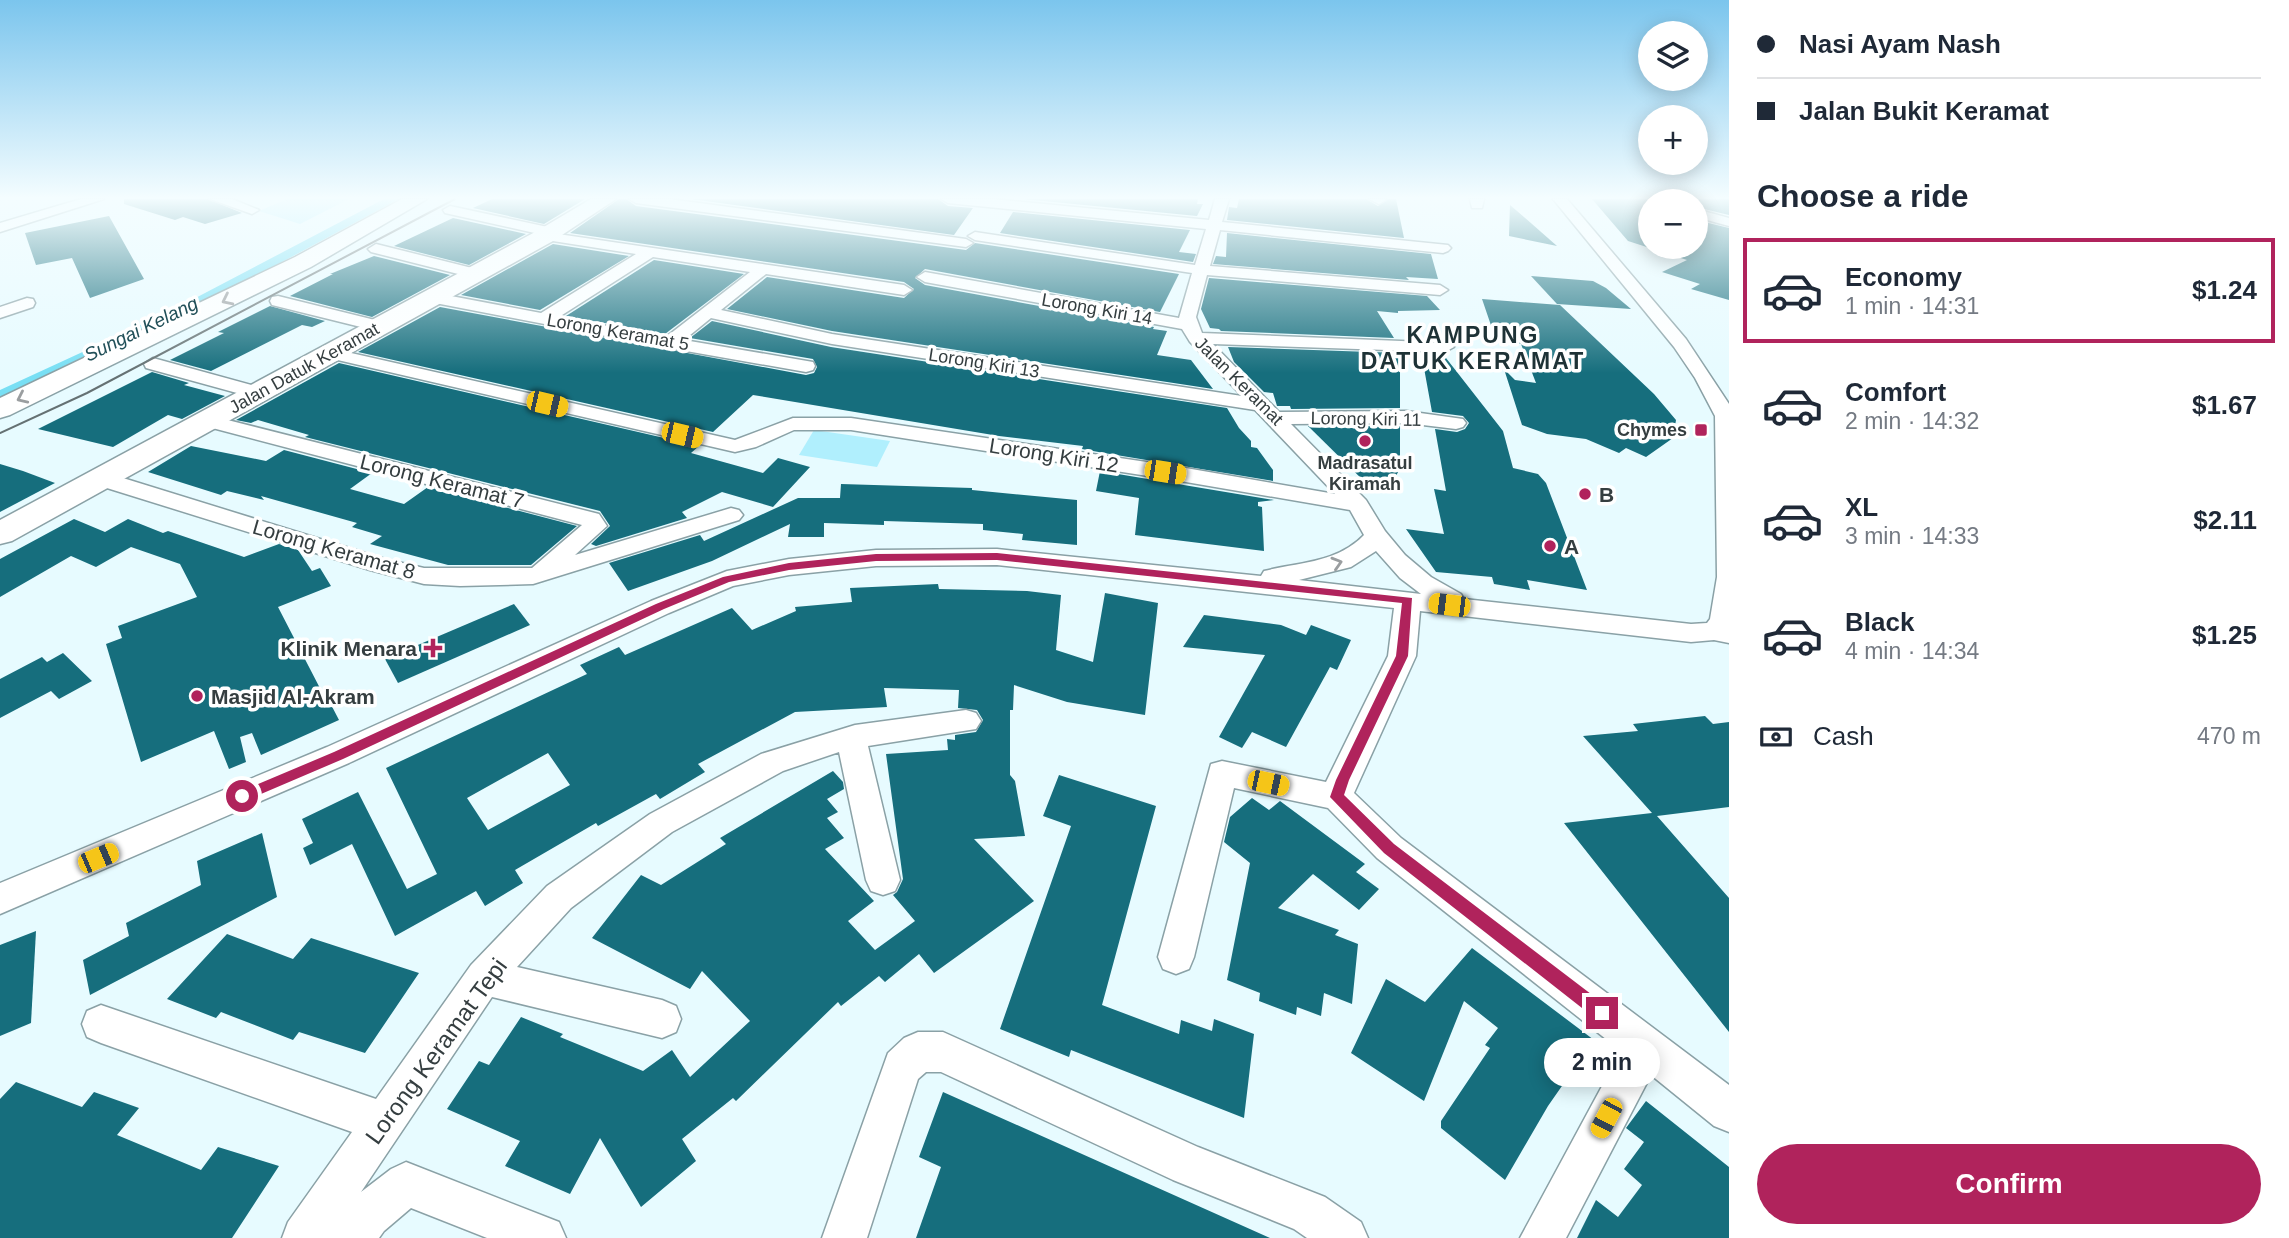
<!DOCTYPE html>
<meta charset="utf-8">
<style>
:root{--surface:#fff;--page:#f6f6f7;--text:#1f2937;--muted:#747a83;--line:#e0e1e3;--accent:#b0235c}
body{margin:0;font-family:Helvetica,sans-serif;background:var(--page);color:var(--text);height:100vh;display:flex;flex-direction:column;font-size:26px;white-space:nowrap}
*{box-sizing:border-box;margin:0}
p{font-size:23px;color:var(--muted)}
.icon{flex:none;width:38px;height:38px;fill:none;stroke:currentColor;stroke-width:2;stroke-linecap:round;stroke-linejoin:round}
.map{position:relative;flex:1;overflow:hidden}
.sheet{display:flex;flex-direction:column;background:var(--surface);width:560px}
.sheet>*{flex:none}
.banner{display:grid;align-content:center;height:154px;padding:0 28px;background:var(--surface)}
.buttons{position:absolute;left:1638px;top:21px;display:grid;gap:14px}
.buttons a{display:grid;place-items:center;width:70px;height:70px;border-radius:50%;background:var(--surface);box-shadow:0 4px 18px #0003;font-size:35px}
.end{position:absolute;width:32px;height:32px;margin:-16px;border:9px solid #b0235c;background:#fff;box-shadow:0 0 0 4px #fff}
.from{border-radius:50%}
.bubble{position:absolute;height:49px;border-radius:24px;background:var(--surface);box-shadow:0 4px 18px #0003;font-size:23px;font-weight:800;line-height:49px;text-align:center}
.car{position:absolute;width:21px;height:42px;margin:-21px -10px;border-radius:9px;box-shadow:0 0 5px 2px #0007;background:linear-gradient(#f5c518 24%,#345 0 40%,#f5c518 0 76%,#345 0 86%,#f5c518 0)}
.banner b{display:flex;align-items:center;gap:24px;height:66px;font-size:26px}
.banner b+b{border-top:2px solid var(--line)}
.banner i{width:18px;height:18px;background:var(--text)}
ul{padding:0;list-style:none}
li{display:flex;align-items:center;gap:21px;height:105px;margin:0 14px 10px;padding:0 14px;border:4px solid transparent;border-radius:0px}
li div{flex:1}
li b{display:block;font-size:26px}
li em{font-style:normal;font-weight:800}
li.current{border-color:var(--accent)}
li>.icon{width:63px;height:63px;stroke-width:1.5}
h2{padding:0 28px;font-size:32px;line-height:84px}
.pay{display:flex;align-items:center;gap:18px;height:77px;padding:0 28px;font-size:26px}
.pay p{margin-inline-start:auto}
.action{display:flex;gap:14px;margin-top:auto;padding:14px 28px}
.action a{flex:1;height:80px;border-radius:42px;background:var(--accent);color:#fff;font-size:28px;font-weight:800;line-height:80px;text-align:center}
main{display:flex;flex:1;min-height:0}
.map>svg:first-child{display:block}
</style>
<main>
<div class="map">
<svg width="1729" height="1238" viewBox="0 0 1729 1238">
<rect width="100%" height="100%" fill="#e7fbff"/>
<!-- green -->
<g fill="#b0effd">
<polygon points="287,199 349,199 300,224 259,211"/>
<polygon points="814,430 890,441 877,467 799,455"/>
</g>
<!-- water -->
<polygon fill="#78dff4" points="384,199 399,199 230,290 0,401 0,390 165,314"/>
<!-- building -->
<g fill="#166e7d" fill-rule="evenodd">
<polygon points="124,199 208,199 242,213 205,224 183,217 175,220 124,204"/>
<polygon points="492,199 585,199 544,224 473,208"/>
<polygon points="619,199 626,199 636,206 966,250 975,243 1179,274 1160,312 925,269 915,278 925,285 1154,327 1153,329 1167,331 1157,355 1191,360 1213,389 832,331 727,309 767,277 904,298 914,289 904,282 570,233"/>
<polygon points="691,199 938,199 948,206 973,208 954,235"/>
<polygon points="1023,199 1198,199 1197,204 1203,204 1197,216"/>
<polygon points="1239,199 1366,199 1378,206 1388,199 1396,199 1404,238 1227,220 1229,207 1237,208"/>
<polygon points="1592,199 1650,199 1650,247 1696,247 1696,220 1729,228 1729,300 1691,289 1700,284 1662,272 1687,260 1628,241"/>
<polygon points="1696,199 1729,199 1729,215 1696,207"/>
<polygon points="1510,205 1532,224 1557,246 1509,236"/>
<polygon points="1013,212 1190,230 1179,252 1196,254 1193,262 1000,233"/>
<polygon points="109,216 144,279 90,298 72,258 36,265 25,233"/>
<polygon points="453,218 526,234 469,265 394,246"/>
<polygon points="1227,233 1431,254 1438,279 1406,277 1409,280 1213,264 1216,256 1226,257"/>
<polygon points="553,244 629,256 540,310 461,295"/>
<polygon points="374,256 450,275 372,317 290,296 333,274 330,274"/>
<polygon points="654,260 744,274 665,334 566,316"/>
<polygon points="1531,276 1593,281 1606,288 1631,309 1557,304"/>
<polygon points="1209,278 1427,296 1440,310 1398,311 1398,313 1377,311 1394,338 1221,331 1219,329 1210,328 1201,309"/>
<polygon points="1482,299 1560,305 1654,394 1676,420 1673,438 1646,457 1626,448 1619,453 1586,439 1547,434 1522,425 1504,369 1515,380 1536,383 1521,344 1496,340"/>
<polygon points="270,306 325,321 312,327 302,325 211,371 170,360 224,333 218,332"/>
<polygon points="440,307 806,375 814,373 817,367 813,359 690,338 712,321 831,347 1227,408 1239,428 1251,441 1251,447 1257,448 1273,470 1273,481 1104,453 1082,449 1083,446 999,436 753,395 713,432 358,352"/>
<polygon points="1228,347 1400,353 1400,408 1291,409 1290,406 1277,406 1273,393 1264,392 1234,362"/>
<polygon points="1422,357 1446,358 1503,431 1513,468 1538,474 1546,483 1587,590 1527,580 1530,590 1494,584 1492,577 1436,572 1406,529 1444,534 1434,489 1446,491 1435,429 1457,432 1465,429 1469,423 1463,416 1432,412"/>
<polygon points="339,363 699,446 691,453 763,473 778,458 810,467 773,507 722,492 682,512 687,518 596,546 591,544 610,526 600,511 305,437 309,435 258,420 251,423 236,420"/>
<polygon points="152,372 189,383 184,385 225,396 182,419 168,415 113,447 38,429"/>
<polygon points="1308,426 1400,426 1400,468 1390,488 1373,490"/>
<polygon points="191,446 266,461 284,450 372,473 350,489 404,504 428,487 577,526 531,565 448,565 370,544 382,536 352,527 357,523 261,496 264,500 227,491 221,495 148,472"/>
<polygon points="0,464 23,471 55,483 0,512"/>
<polygon points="1100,471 1274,500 1258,502 1258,506 1262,507 1264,551 1135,535 1139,498 1096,491"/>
<polygon points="841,484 972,488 972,490 1077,500 1077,545 1022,540 1023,534 983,530 983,524 884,521 884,525 824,523 824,537 788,537 790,524 712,561 628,591 609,563 700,535 704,541 798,498 840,498"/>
<polygon points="74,519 105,532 128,519 163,533 168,531 244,557 279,544 298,550 312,571 320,568 331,586 278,607 324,696 326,695 339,720 261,755 252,733 240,737 246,762 229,769 214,731 141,762 106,644 122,638 118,626 197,597 180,564 131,547 96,567 71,556 0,597 0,559"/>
<path d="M938,584l1,5 88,2 34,4 -5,55 37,12 12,-69 53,10 -13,112 -78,-13 -53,-17 -1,25h-3v65l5,6 10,55 -51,3 60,62 -100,72 -15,-19 -34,28 -6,-6 -38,30 -3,-4 -102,99 -3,-3 -51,41 14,22 -55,46 -41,-69 -30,56 -65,-28 15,-25 -73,-32 32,-48 10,4 32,-48 42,17 -3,3 83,34 29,-21 18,27 60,-56 -48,-50 -12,18 -98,-51 49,-63 20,10 65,-41 -6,-6 113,-67 10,11 1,7 -17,10 11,13 -11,6 17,20 -19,11 49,52 -26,20 27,29 40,-29 -22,-26 4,-3 6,-13 -17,-125 62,-4 -1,-11 8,1v-5l21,-3 7,-12 -6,-10 -19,-2 1,-18 -75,-2 3,19 -92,5 -97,52 7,8 -45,27 -4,-5 -58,32 -2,-3 -81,47 8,13 -38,23 -9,-15 -81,45 -43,-92 -42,21 -7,-17 10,-5 -11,-24 56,-27 49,97 30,-15 -51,-106 201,-94 -7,-9 39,-18 6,8 107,-47 20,22 44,-19 -1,-4 57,-5 -2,-14zM548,753l22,32 -82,45 -21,-32z"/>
<polygon points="514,604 530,625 398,683 385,659"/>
<polygon points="1204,615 1281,625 1306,635 1311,625 1351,640 1337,670 1330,667 1286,747 1252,732 1242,748 1219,737 1265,655 1183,647"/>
<polygon points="63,653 92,681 59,699 51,691 0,718 0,679 42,657 47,662"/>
<polygon points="1705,716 1713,724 1729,722 1729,807 1657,816 1729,898 1729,1032 1564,823 1652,813 1583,736 1638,731 1633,724"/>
<polygon points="1059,775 1156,806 1102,1005 1179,1034 1181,1020 1212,1031 1214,1019 1254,1034 1244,1118 1071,1050 1069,1057 1000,1029 1071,826 1043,816"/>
<polygon points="1252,798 1269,810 1280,801 1365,864 1356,872 1379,889 1359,910 1313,874 1278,908 1339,930 1335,935 1358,944 1352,1004 1324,993 1321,1016 1297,1007 1296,1015 1259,1001 1260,993 1227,980 1250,863 1224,842 1230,817"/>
<polygon points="262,833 277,897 90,995 83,960 129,936 126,923 201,885 197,861"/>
<polygon points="36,931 31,1023 0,1036 0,945"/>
<polygon points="227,934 293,959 311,938 419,973 365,1053 299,1032 293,1040 221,1012 216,1018 167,999"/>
<polygon points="1472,948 1594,1040 1548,1106 1505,1180 1441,1128 1441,1121 1490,1048 1485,1045 1498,1028 1464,1001 1424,1101 1351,1053 1386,979 1425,1002"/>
<polygon points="16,1082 82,1107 94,1092 139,1108 117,1135 201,1170 218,1147 279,1166 232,1238 0,1238 0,1099"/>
<polygon points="943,1092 1270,1238 916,1238 941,1167 919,1157"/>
<polygon points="1646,1101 1729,1167 1729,1238 1577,1238 1596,1200 1618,1217 1642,1185 1624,1169 1644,1142 1626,1128"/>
</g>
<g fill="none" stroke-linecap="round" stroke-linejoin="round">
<defs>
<g id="street">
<polygon points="81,199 104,199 0,232 0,223"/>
<polygon points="210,199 232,199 259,210 252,214"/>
<polygon points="629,199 669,199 966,239 973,243 966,247 636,203"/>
<path d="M941,199h52l216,21 6,-21h14l-7,23 226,23 3,3 -3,3 -5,2 -223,-23 -10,36 230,19 8,5 -8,5 -233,-20 -11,42 6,16 249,10 3,4 -9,5 -232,-8 66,68 127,-1 57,8 3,4 -3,4 -7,2 -50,-6 -115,1 75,76 19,31 20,24 26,22 30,17 3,5 227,25 16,-1 3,-4 7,-42 -2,-161 -20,-38 -21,-31 -121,-148h14l119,140 43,65v239l-15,-3 -23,2 -271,-31 -4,45 -62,137 47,45 328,247v47l-15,-6 -63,-51 -85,163h-46l101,-187 -244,-193 -49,-50 -94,-20 -40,169 -5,12 -13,5 -13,-5 -5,-12 53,-193 11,-3 104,21 62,-126 6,-48 -397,-43 -121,1 -87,9 -56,11 -64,27 -320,150 -349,151v-31l327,-136 324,-146 76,-30 62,-12 87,-9 121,-1 264,27 3,-5c36,-9 73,-8 100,-36l-14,-25 -170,-29 -329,-51h-57l-38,17 -21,5 -406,-94 -9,-5 9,-5 406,92 58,-22h58l329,49 155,27 -80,-84 -423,-66 -121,-26 -27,22 129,22 2,4 -2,4 -7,2 -137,-24 -239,-46 -8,-5 8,-5 111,21 95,-59 -96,-15 -1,-5 -94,-21 -2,-3 7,-4 107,23 1,5 346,51 8,5 -8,5 -138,-21 -45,36 111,24 410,62 -52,-54 -8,-13 -257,-47 -8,-5 8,-5 254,46 13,-45 -217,-33 -7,-4 7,-4 220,33 11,-36 -258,-26zM653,257l97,15 -84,65 -107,-20zM1376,551l24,27 21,16 -122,-14 52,-13z"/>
<polygon points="1369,199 1385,199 1386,200 1379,204"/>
<polygon points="1470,199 1484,199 1482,208 1472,208"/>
<polygon points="1672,199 1687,199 1688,201 1674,201"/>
<polygon points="1696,209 1729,218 1729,226 1696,217"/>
<polygon points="376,244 480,270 482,273 474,278 371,252 368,249"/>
<polygon points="278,296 383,322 386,326 377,331 272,305 270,301 272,297"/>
<polygon points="27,298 33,299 35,303 33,307 0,318 0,307"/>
<polygon points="153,358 266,389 269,393 259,399 146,368 144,364"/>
<polygon points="208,415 599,514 607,526 575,555 731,508 739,510 743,515 739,520 533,584 460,586 424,584 370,570 94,484 91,479 94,474 110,474 385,559 424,568 532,568 582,525 201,425 198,421 201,417"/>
<polygon points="966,710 976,713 981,721 976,729 868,746 900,880 895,891 883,895 871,891 866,880 839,752 783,771 672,832 571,908 517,967 662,1000 676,1006 681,1019 676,1032 662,1038 492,997 361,1192 391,1169 406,1162 559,1222 566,1238 487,1238 411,1208 384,1231 379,1238 282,1238 288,1222 352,1132 101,1043 87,1037 82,1024 87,1011 101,1005 376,1099 471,965 547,886 650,814 761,754 855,725"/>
<polygon points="918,1032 943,1032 1198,1147 1325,1197 1361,1222 1368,1238 1307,1238 1294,1229 1173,1180 941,1072 926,1072 918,1079 867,1238 822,1238 888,1053 904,1038"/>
</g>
<polygon id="secondary" points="591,199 616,199 553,241 12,541 0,544 0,520 537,231"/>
<polygon id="highway" points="402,199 427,199 311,267 10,415 0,418 0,398 295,257"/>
</defs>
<!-- street casing -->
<use href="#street" stroke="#8aa1a6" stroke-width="3"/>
<!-- secondary casing -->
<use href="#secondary" stroke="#8aa1a6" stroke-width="3"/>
<!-- highway casing -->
<use href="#highway" stroke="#8aa1a6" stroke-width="3"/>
<!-- street -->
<use href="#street" fill="#fff" fill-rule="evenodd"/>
<!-- secondary -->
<use href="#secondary" fill="#fff" fill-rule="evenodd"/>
<!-- highway -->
<use href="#highway" fill="#fff" fill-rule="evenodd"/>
<!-- tram -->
<polyline stroke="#657173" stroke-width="2" points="0,433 87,393 455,199"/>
</g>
<!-- one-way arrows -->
<defs><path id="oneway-chevron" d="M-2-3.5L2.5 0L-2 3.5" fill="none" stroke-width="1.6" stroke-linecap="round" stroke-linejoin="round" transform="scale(1.75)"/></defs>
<g stroke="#9a9ea0">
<use href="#oneway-chevron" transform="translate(227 300) rotate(154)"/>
<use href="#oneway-chevron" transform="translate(22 398) rotate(155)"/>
<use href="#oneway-chevron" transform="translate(1337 563) rotate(-17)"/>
</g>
<!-- sky -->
<linearGradient id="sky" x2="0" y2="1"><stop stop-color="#7bc5ed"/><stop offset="0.53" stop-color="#f4fdff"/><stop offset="1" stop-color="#f4fdff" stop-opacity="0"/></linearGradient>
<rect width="1729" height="373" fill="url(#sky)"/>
<!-- route -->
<polygon fill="#b0235c" points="997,553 1412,598 1408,656 1349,780 1344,795 1394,844 1608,1007 1610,1013 1608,1019 1602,1021 1596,1019 1384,853 1330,797 1336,780 1396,656 1402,603 997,560 876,561 789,570 729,582 664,609 343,759 247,800 237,800 235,796 237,793 334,752 656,604 723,577 789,563 876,554"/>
<!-- markers -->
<g fill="#b0235c" stroke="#fff" stroke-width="2.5">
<rect x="1694" y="423" width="14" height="14" rx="3.5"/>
<circle cx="1365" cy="441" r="7"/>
<circle cx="1585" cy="494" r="7"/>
<circle cx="1550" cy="546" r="7"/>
<path d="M429.5 637.5h7v7h7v7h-7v7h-7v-7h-7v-7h7z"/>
<circle cx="197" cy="696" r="7"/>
</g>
<g text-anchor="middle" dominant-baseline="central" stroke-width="7" stroke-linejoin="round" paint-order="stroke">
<!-- far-street labels -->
<g font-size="18" fill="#353e40" stroke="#fff">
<text transform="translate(1097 309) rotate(10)">Lorong Kiri 14</text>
<text transform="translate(618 332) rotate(10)">Lorong Keramat 5</text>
<text transform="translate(984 363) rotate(9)">Lorong Kiri 13</text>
<text transform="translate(304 368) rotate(-29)">Jalan Datuk Keramat</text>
<text transform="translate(1239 381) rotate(45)">Jalan Keramat</text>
<text transform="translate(1366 419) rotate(1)">Lorong Kiri 11</text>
</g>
<!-- far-poi labels -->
<g font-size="18" font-weight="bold" fill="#353e40" stroke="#fff" text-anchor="end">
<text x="1687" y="430">Chymes</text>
<text x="1365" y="463" text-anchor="middle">Madrasatul<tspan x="1365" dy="21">Kiramah</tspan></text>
</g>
<!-- far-water labels -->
<g font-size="19" font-style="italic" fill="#225059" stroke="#fff">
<text transform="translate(141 329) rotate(-26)">Sungai Kelang</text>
</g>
<!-- street labels -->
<g font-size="21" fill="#353e40" stroke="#fff">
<text transform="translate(1054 455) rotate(9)">Lorong Kiri 12</text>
<text transform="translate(442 481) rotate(14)">Lorong Keramat 7</text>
<text transform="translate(334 549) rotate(16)">Lorong Keramat 8</text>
</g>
<!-- poi labels -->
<g font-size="21" font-weight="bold" fill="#353e40" stroke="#fff" text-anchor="start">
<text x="1599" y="494">B</text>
<text x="1564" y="546">A</text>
<text x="417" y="648" text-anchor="end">Klinik Menara</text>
<text x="211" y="696">Masjid Al-Akram</text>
</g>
<!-- far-district labels -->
<g font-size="23" font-weight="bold" letter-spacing="2" fill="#1e3236" stroke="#fff">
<text x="1473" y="335">KAMPUNG<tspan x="1473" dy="26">DATUK KERAMAT</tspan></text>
</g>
<!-- near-street labels -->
<g font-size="24" fill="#353e40" stroke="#fff">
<text transform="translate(436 1051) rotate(-54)">Lorong Keramat Tepi</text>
</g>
</g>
</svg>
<div class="buttons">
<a><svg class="icon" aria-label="layers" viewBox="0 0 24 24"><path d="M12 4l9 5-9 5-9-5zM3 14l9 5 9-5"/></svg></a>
<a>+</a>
<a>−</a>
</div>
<i class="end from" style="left:242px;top:796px"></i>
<i class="end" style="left:1602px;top:1013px"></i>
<div class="bubble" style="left:1544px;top:1038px;width:116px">2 min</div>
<i class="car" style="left:547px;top:404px;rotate:103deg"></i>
<i class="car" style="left:682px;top:435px;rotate:103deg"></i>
<i class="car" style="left:1165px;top:472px;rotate:99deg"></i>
<i class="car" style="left:1449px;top:605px;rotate:277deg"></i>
<i class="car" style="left:1268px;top:783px;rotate:102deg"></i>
<i class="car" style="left:98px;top:858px;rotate:67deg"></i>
<i class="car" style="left:1606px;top:1118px;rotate:208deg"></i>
</div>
<section class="sheet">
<div class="banner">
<b><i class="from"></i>Nasi Ayam Nash</b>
<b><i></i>Jalan Bukit Keramat</b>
</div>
<h2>Choose a ride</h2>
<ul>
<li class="current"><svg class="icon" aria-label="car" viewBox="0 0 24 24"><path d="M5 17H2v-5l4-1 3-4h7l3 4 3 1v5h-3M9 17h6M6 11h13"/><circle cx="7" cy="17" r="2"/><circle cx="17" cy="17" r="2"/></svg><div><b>Economy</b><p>1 min · 14:31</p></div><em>$1.24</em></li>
<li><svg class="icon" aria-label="car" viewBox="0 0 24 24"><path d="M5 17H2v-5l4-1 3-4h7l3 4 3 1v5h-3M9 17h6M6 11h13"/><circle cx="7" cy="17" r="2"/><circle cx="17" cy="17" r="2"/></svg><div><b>Comfort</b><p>2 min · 14:32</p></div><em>$1.67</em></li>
<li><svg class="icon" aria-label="car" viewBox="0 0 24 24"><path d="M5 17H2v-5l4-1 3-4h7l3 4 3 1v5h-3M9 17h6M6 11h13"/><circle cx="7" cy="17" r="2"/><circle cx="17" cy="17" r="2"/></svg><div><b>XL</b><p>3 min · 14:33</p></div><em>$2.11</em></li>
<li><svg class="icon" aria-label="car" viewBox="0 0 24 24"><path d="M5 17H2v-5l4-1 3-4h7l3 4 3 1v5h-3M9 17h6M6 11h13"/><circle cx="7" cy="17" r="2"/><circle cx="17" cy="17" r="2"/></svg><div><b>Black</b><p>4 min · 14:34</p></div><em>$1.25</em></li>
</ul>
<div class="pay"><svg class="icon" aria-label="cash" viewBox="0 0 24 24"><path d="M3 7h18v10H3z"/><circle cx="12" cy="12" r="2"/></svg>Cash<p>470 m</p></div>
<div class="action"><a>Confirm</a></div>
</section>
</main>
